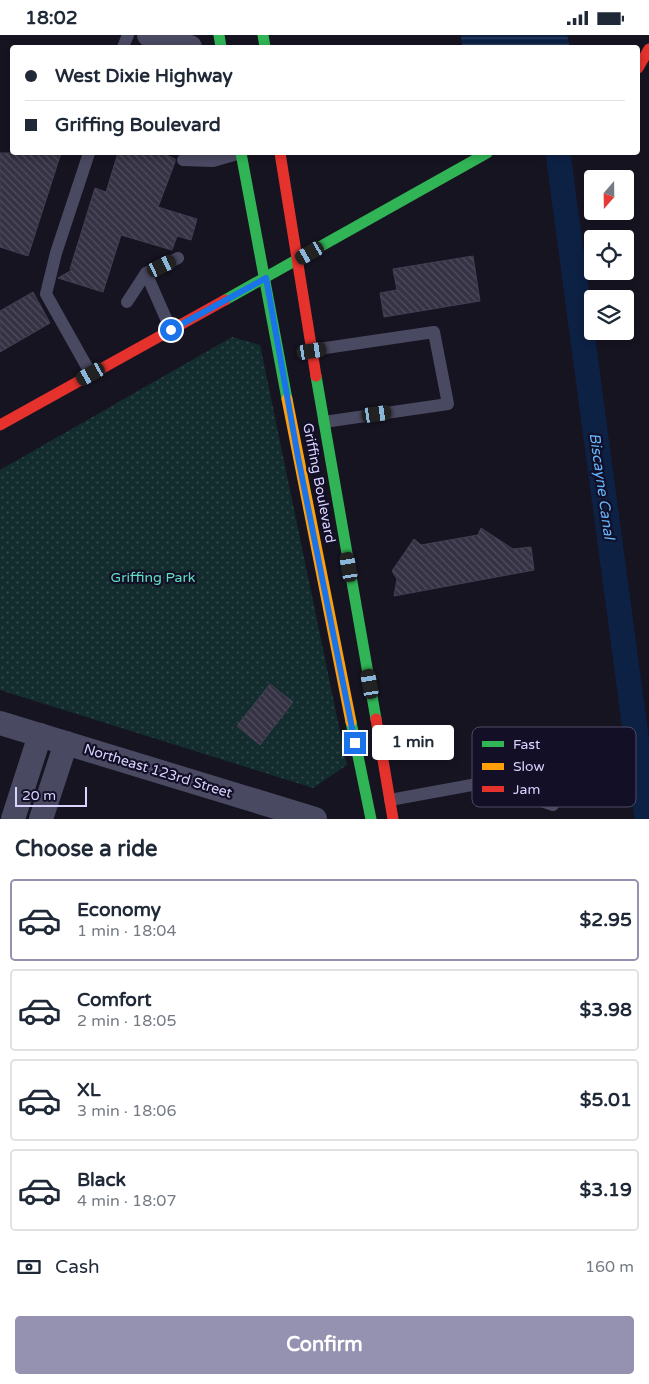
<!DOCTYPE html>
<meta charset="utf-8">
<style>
:root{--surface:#fff;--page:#f2f2f3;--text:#1f2937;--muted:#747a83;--line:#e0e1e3;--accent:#9591b1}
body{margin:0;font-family:"Varela Round",sans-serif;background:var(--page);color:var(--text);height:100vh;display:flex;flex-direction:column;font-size:19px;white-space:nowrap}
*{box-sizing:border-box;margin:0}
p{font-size:16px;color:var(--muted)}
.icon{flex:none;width:28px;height:28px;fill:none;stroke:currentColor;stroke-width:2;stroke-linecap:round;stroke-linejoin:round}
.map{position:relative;height:784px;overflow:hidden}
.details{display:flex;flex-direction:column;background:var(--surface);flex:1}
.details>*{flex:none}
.hud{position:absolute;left:10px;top:10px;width:630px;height:110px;border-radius:5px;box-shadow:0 2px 8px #0003;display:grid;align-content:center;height:110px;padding:0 15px;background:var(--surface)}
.needle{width:32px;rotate:200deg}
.fabs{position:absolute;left:584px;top:135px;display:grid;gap:10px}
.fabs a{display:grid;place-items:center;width:50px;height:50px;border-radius:5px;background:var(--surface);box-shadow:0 2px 8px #0003;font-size:25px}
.scale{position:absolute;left:15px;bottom:12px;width:72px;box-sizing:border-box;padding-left:5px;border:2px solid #d9d4ff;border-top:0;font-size:14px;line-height:18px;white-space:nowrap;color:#d9d4ff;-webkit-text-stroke:4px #130f26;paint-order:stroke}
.end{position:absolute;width:22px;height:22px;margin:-11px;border:6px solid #1a73e8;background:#fff;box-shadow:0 0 0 2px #fff}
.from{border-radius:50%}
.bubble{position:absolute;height:35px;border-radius:5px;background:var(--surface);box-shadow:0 2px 8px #0003;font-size:16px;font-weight:700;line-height:35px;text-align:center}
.car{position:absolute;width:15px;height:30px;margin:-15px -8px;border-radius:6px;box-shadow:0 0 4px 1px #0007;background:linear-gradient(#222 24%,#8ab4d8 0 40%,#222 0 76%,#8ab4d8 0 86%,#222 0)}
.hud b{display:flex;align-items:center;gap:18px;height:48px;font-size:19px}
.hud b+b{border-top:1px solid var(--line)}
.hud i{width:12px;height:12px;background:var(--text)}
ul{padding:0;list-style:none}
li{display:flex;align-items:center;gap:15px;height:82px;margin:0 10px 8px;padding:0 5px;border:2px solid var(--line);border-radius:5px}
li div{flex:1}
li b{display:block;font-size:19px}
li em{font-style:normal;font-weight:700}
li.selected{border-color:var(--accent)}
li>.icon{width:45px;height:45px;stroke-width:1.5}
h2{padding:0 15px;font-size:22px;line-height:60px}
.pay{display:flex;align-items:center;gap:12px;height:55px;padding:0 15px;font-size:19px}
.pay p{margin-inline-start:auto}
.cta{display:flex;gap:10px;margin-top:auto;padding:10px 15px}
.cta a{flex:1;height:58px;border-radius:5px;background:var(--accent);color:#fff;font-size:20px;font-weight:700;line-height:58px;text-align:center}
.status{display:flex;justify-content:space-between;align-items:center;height:35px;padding:0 25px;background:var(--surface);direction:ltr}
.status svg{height:14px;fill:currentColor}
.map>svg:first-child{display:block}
</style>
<div class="status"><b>18:02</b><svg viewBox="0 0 49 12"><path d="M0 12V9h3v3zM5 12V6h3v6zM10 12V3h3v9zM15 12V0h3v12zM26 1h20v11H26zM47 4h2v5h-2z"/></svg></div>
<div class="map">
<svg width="649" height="784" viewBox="0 0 649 784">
<defs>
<pattern id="grass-dots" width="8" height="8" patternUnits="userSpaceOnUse" patternTransform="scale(1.25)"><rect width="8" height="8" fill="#132c2d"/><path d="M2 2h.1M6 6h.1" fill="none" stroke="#354a4c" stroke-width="1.8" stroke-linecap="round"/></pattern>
<pattern id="water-rules" width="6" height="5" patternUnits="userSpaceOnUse" patternTransform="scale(1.25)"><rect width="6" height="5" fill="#0d2144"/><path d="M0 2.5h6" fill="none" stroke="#304060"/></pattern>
<pattern id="building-back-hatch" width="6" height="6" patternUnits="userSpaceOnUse" patternTransform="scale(1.25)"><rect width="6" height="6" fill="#343243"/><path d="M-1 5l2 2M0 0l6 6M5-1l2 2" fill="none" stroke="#514f5f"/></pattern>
</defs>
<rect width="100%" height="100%" fill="#161421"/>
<!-- grass -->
<polygon fill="url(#grass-dots)" points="232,302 260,310 347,730 313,753 0,655 0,435"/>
<!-- water -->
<polygon fill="url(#water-rules)" points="461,0 567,0 570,12 462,12"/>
<!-- pier -->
<polygon fill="#161421" points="470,118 566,118 471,170"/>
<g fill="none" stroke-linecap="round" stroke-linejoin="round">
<!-- canal -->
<polyline stroke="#0d2144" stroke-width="25" points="558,118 647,784"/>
</g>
<!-- building -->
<g fill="url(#building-back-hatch)" stroke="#433f54">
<polygon points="0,118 61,118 28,221 0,212"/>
<polygon points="118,118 162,118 175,124 175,127 158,172 197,184 191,205 177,201 172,215 121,200 103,257 58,243 72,235 70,234 95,153 106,157"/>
<polygon points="473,221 480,266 384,282 380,258 397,255 393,234"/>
<polygon points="33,257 50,288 0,317 0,276"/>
<polygon points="481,493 513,514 531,512 534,535 394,561 397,544 392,536 414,504 421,510 478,500"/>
<polygon points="270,649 293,667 260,710 237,691"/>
</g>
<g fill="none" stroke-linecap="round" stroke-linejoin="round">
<!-- lane -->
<g stroke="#4a4962" stroke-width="12">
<polyline points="123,12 128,0"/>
<polyline points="89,118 56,218 46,259 91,339"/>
<polyline points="183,125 213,126 241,118"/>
<polyline points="146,238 171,295"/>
<polyline points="127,267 146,238 178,223"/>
<polyline points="312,315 434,297 448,369 324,387"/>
<polyline points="390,765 488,747 553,770"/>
</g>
<!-- street -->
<g stroke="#4a4962" stroke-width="24">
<polyline points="149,0 190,12"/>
<polyline points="0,688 315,784"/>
<polyline points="13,784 40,700"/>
<polyline points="41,784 66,708"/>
</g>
<!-- fast -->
<g stroke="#30b455" stroke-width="11">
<polyline points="219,0 221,12"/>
<polyline points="263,0 265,12"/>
<polyline points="241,118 287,364"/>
<polyline points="225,265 487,118"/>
<polyline points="316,341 376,684"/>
<polyline points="351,687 371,784"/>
</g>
<!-- slow -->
<polyline stroke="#ff9f0a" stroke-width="11" points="287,364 351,687"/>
<!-- jam -->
<g stroke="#e5322d" stroke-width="11">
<polyline points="638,33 649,14"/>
<polyline points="280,118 316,341"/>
<polyline points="0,390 225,265"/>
<polyline points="376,684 393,784"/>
</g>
</g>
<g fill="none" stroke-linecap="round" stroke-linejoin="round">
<!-- route -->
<polyline stroke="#1a73e8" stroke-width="6" points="171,295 266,243 298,422 355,708"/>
</g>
<g text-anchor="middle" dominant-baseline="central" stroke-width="4.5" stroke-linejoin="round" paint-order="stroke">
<!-- street labels -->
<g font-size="14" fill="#d9d4ff" stroke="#130f26">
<text transform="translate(319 448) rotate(79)">Griffing Boulevard</text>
<text transform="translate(158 736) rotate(17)">Northeast 123rd Street</text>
</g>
<!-- park labels -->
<g font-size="14" fill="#5fe0c0" stroke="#130f26">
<text x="153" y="542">Griffing Park</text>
</g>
<!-- water labels -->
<g font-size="15" font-style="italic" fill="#62b6ff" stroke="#130f26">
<text transform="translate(602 451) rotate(82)">Biscayne Canal</text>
</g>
</g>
<!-- legend -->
<rect x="472" y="692" width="164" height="80" rx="8" fill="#130f26" stroke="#4e4a67" stroke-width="1"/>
<rect x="482" y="706" width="22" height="6" fill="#30b455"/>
<rect x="482" y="728" width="22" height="7" fill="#ff9f0a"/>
<rect x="482" y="751" width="22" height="6" fill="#e5322d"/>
<g font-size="14" fill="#d9d4ff">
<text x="513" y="714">Fast</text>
<text x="513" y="736">Slow</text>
<text x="513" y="759">Jam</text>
</g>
</svg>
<div class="fabs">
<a><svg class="needle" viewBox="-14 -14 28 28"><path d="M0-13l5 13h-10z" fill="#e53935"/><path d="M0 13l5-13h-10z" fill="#747a83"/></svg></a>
<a><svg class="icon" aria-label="locate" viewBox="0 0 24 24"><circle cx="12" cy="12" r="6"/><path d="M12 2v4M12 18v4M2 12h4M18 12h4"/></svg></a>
<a><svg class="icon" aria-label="layers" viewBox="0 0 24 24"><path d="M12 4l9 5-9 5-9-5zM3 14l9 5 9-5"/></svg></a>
</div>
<div class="scale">20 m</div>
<i class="end from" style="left:171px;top:295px"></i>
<i class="end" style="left:355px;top:708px"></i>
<div class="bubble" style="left:372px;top:690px;width:82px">1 min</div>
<i class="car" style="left:310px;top:218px;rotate:240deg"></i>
<i class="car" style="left:162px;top:231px;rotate:64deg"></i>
<i class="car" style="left:312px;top:316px;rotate:81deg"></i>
<i class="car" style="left:91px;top:339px;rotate:241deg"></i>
<i class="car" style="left:377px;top:379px;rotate:82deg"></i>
<i class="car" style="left:349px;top:532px;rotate:350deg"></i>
<i class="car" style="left:370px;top:649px;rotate:350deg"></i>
<div class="hud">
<b><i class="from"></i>West Dixie Highway</b>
<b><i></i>Griffing Boulevard</b>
</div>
</div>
<section class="details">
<h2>Choose a ride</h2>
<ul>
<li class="selected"><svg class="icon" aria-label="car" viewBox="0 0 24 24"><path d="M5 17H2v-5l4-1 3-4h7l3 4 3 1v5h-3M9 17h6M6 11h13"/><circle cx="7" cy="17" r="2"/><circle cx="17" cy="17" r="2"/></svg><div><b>Economy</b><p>1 min · 18:04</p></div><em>$2.95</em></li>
<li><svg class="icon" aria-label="car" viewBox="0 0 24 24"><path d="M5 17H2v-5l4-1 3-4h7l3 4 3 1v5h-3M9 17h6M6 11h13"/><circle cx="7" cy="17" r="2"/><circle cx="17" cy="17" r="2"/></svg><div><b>Comfort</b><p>2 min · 18:05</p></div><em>$3.98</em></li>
<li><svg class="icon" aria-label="car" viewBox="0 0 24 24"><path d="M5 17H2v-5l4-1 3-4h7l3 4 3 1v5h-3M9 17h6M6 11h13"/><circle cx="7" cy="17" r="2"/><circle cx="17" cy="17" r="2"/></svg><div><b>XL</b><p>3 min · 18:06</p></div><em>$5.01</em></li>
<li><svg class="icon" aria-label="car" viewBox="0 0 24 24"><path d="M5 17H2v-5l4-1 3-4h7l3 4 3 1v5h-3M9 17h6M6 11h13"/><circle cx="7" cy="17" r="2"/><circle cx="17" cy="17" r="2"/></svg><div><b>Black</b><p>4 min · 18:07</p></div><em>$3.19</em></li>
</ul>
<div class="pay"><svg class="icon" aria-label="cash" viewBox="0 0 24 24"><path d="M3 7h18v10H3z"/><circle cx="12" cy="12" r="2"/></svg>Cash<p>160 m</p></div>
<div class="cta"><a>Confirm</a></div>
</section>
